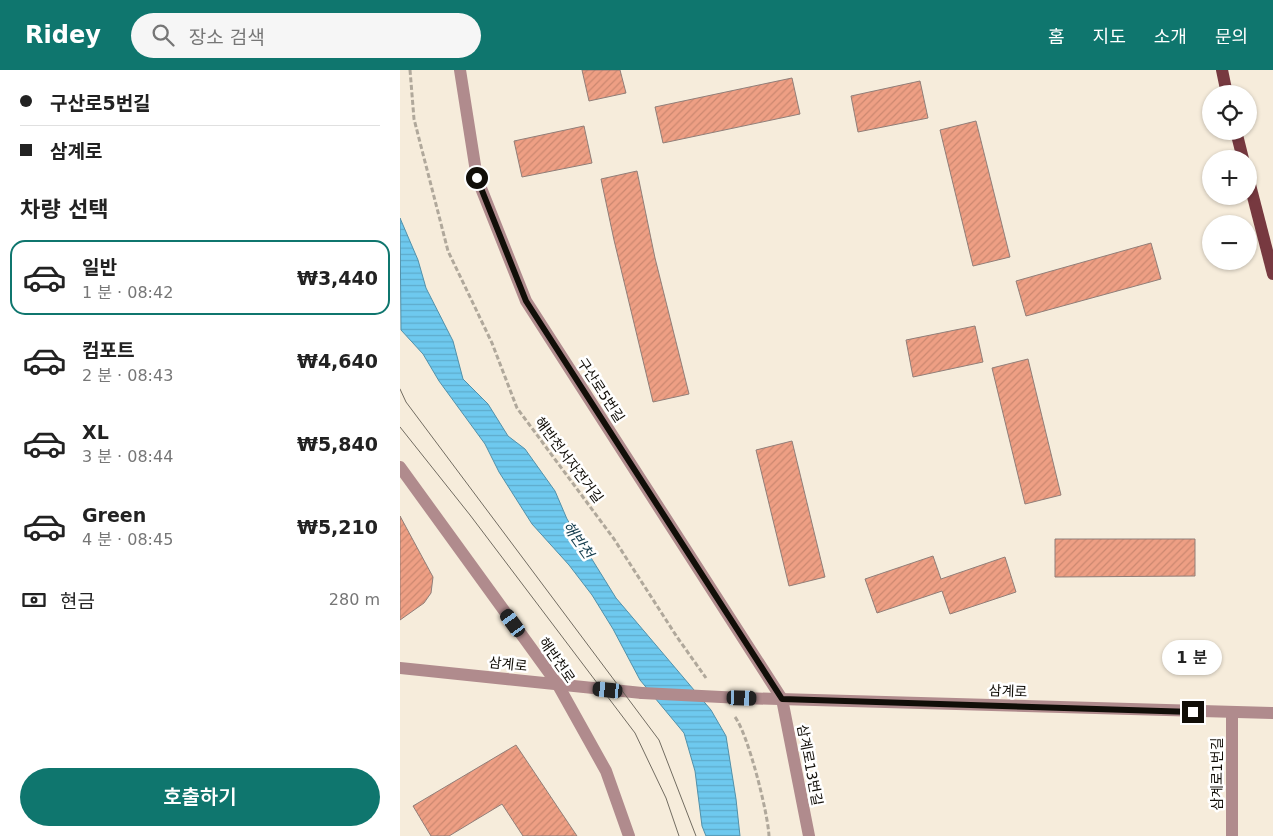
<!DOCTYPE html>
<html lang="ko">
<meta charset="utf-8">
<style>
:root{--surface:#fff;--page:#f6f6f6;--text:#222;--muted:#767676;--line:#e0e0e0;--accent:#0f766e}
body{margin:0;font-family:"DejaVu Sans","Noto Sans KR",sans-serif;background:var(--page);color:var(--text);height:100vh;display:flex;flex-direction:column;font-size:19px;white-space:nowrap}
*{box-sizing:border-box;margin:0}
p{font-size:16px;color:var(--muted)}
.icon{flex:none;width:28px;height:28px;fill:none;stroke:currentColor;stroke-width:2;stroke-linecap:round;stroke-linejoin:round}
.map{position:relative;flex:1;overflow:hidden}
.panel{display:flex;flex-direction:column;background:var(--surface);width:400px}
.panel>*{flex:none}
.banner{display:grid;align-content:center;height:110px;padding:0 20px;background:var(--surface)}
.buttons{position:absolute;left:802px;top:15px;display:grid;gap:10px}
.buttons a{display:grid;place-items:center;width:55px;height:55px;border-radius:50%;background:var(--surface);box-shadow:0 1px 4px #0004;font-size:25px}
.end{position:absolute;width:22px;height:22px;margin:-11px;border:6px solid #110e08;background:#fff;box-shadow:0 0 0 2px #fff}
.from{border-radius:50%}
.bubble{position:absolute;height:35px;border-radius:18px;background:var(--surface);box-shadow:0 1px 4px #0004;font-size:16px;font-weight:600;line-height:35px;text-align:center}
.car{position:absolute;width:15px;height:30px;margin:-15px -8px;border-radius:6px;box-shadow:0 0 4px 1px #0007;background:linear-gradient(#222 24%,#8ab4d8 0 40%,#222 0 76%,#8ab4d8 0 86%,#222 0)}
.banner b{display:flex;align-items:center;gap:18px;height:48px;font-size:19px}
.banner b+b{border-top:1px solid var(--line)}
.banner i{width:12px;height:12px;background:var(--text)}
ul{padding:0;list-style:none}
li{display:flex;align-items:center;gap:15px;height:75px;margin:0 10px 8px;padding:0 10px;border:2px solid transparent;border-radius:15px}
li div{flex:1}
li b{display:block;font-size:19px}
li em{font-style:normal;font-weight:600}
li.current{border-color:var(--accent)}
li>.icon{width:45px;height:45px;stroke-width:1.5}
h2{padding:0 20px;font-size:22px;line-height:60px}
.pay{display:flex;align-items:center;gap:12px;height:55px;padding:0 20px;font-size:19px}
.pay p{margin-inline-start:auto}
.cta{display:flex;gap:10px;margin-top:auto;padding:10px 20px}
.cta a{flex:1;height:58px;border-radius:30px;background:var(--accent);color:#fff;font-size:20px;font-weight:600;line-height:58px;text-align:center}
header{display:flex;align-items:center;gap:30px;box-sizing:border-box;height:70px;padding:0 25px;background:var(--accent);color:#fff}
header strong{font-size:24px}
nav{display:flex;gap:28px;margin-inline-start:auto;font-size:18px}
.search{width:350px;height:45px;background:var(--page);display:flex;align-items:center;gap:12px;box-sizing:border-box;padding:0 18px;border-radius:28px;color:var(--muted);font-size:19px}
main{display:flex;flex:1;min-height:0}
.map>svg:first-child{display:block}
</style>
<header>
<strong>Ridey</strong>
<div class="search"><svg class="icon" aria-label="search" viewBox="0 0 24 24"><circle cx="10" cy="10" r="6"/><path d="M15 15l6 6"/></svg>장소 검색</div>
<nav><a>홈</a><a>지도</a><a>소개</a><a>문의</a></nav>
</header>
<main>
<section class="panel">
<div class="banner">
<b><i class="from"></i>구산로5번길</b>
<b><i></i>삼계로</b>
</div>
<h2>차량 선택</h2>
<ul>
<li class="current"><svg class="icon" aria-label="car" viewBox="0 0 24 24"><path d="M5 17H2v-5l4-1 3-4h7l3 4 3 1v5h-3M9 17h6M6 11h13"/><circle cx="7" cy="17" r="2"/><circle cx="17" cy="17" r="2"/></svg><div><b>일반</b><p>1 분 · 08:42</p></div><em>₩3,440</em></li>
<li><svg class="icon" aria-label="car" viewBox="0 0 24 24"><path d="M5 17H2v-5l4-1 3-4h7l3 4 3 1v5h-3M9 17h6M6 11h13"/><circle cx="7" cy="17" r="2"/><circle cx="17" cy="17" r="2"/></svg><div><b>컴포트</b><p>2 분 · 08:43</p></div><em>₩4,640</em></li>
<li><svg class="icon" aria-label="car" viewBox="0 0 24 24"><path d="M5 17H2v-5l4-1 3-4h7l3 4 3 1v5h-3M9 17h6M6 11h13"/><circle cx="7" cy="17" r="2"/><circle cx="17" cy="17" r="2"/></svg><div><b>XL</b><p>3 분 · 08:44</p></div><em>₩5,840</em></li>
<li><svg class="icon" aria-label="car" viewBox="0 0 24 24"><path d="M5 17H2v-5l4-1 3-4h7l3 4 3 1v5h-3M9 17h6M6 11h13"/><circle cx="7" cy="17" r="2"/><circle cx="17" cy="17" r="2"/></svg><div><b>Green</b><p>4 분 · 08:45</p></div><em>₩5,210</em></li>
</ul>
<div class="pay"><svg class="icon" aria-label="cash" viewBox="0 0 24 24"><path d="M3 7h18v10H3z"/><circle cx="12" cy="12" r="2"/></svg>현금<p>280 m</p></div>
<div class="cta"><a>호출하기</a></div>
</section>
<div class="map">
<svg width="873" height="766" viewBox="0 0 873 766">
<defs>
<pattern id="water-rules" width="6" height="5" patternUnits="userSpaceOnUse" patternTransform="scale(1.25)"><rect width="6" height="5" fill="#6ec9ef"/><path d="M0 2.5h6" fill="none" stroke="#5eabcb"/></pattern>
<pattern id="building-hatch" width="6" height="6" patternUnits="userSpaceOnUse" patternTransform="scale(1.25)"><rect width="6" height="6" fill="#ee9f84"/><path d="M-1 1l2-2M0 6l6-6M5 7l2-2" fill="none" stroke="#cb8870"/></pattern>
</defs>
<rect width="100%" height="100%" fill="#f6ecdb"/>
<!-- water -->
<polygon fill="url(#water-rules)" stroke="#5291aa" points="0,148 18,190 26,218 53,271 63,309 88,334 108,366 125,379 155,421 167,449 216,528 311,640 326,666 336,729 340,766 306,766 302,756 295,701 284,663 240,610 213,559 192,525 169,495 132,454 99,402 85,374 39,311 23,284 1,260"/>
<!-- building -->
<g fill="url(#building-hatch)" stroke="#917e78">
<polygon points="182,0 220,0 226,23 189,31"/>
<polygon points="392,8 400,44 263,73 255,37"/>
<polygon points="520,11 528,48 458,62 451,26"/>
<polygon points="576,51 610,187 573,196 540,60"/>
<polygon points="184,56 192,93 122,107 114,71"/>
<polygon points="237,101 255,188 289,324 253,332 214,170 201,109"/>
<polygon points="751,173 761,209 626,246 616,211"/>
<polygon points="575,256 583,292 513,307 506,270"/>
<polygon points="628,289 661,425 625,434 592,298"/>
<polygon points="392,371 425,507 389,516 356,380"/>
<polygon points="0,446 33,507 31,523 24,533 0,550"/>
<polygon points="655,469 795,469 795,506 655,507"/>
<polygon points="533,486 541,509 605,487 616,522 550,544 542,521 477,543 465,509"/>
<polygon points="116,675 177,766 123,766 102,734 49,766 31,766 13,736"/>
</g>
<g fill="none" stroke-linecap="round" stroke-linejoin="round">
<!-- path -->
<g stroke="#b0a89b" stroke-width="3" stroke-dasharray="5 2.5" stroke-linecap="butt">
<polyline points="10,0 14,49 48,181 92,273 117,338 214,469 277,567 306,608"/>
<path d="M335,647c13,17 33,96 34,119"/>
</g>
<!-- minor -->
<g stroke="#b08b8d" stroke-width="12">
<polyline points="60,0 77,108 126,231 382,629 409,766"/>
<polyline points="0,397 158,615 206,701 229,766"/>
<polyline points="0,598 242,623"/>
<polyline points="341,628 873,643"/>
<polyline points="832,643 832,766"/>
</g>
<!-- major -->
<g stroke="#773940" stroke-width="12">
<polyline points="822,0 827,24"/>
<polyline points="836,61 843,89"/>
<polyline points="849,111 873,204"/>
</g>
<!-- tram -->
<g stroke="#726c61" stroke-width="1">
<polyline points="0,319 6,332 259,670 296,766"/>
<polyline points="0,357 70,445 235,663 266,728 279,766"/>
</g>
<!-- minor-bridge -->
<polyline stroke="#b08b8d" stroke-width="12" points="242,623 341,628"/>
</g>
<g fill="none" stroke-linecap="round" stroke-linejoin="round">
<!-- route -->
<polyline stroke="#110e08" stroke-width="6" points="77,108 126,231 382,629 793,642"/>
</g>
<g text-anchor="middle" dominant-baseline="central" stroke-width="5" stroke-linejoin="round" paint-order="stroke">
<!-- street labels -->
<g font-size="14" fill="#110e08" stroke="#fff">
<text transform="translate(201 320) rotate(57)">구산로5번길</text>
<text transform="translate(169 390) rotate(53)">해반천서자전거길</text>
<text transform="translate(157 590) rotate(55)">해반천로</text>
<text transform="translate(108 594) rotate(6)">삼계로</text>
<text transform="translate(608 621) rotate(2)">삼계로</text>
<text transform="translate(410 695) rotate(79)">삼계로13번길</text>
<text transform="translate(817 704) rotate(-90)">삼계로1번길</text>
</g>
<!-- water labels -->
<g font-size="15" font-style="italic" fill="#1a4252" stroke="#fff">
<text transform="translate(178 470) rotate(55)">해반천</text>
</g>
</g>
</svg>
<div class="buttons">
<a><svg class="icon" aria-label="locate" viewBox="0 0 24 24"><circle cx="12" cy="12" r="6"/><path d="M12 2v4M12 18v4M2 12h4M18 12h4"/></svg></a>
<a>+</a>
<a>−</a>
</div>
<i class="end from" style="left:77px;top:108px"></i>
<i class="end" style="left:793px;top:642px"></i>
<div class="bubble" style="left:762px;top:570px;width:60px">1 분</div>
<i class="car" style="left:113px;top:553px;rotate:324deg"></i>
<i class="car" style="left:208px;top:620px;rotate:276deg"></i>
<i class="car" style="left:342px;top:628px;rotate:92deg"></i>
</div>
</main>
